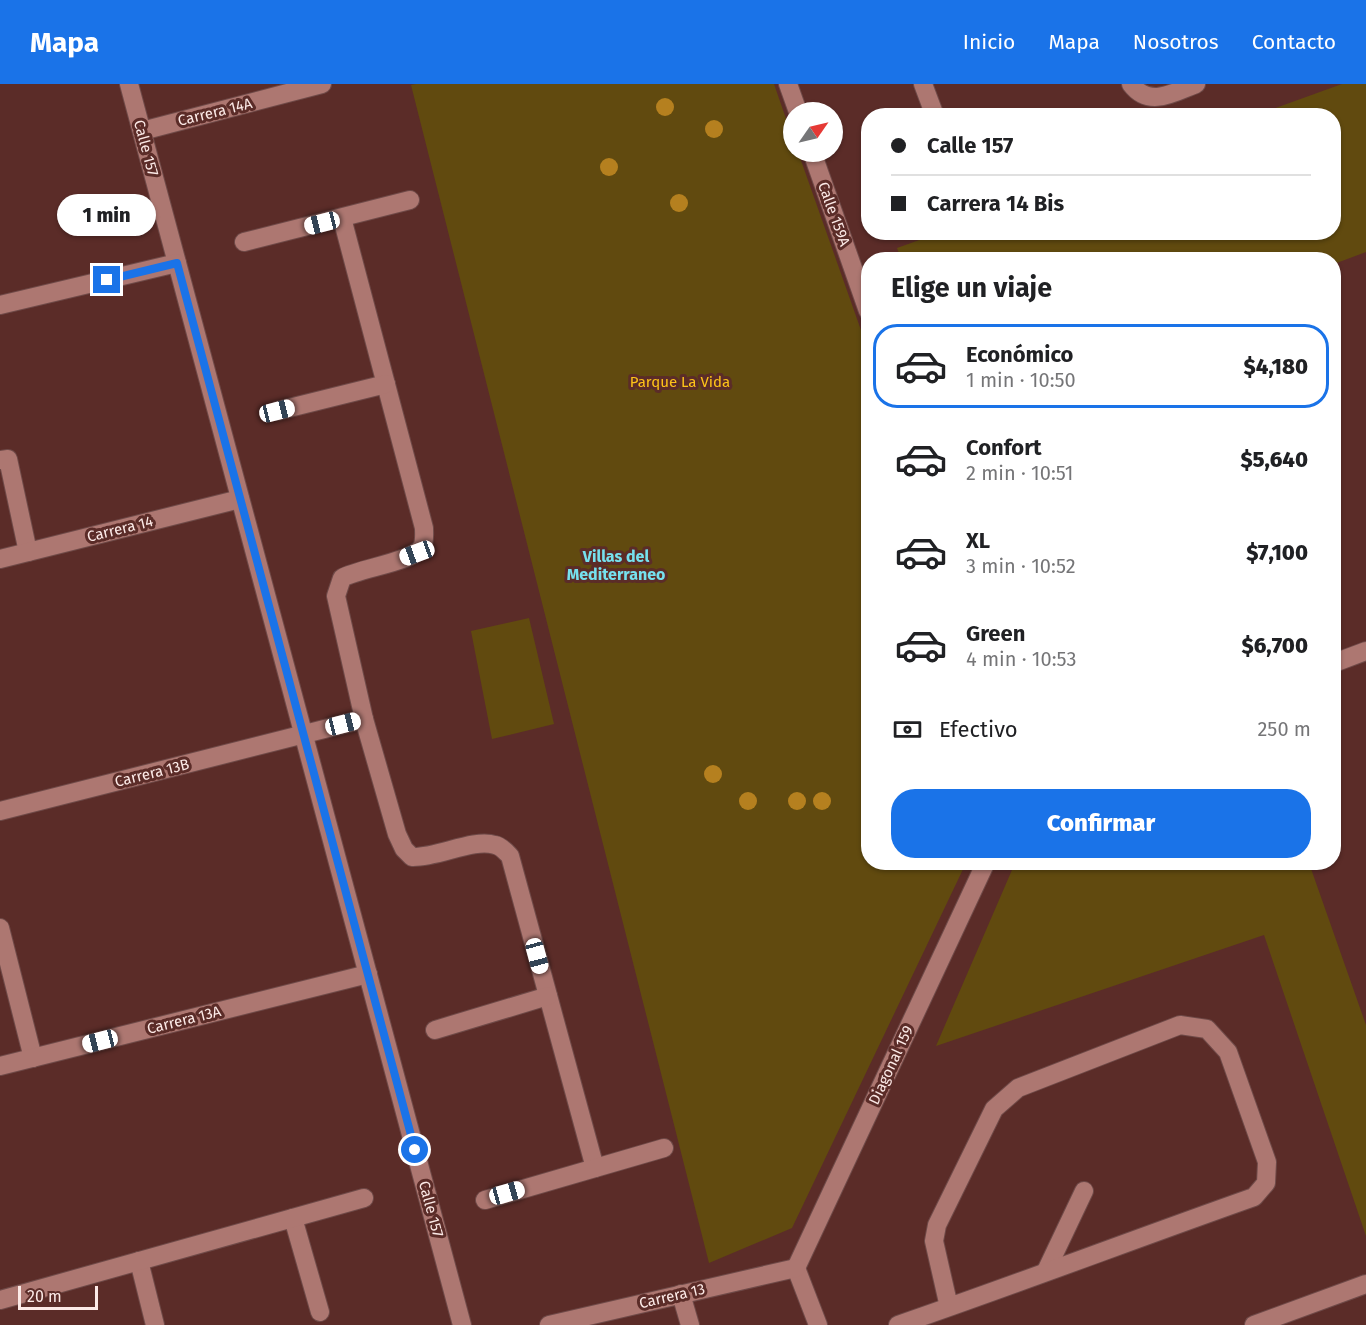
<!DOCTYPE html>
<html lang="es">
<meta charset="utf-8">
<style>
:root{--surface:#fff;--page:#f6f6f6;--text:#202124;--muted:#757577;--line:#e0e0e0;--accent:#1a73e8}
body{margin:0;font-family:"Fira Sans",sans-serif;background:var(--page);color:var(--text);height:100vh;display:flex;flex-direction:column;font-size:22px;white-space:nowrap}
*{box-sizing:border-box;margin:0}
p{font-size:20px;color:var(--muted)}
.icon{flex:none;width:33px;height:33px;fill:none;stroke:currentColor;stroke-width:2;stroke-linecap:round;stroke-linejoin:round}
.map{position:relative;flex:1;overflow:hidden}
.drawer{position:absolute;left:861px;top:168px;width:480px;height:618px;display:flex;flex-direction:column;background:var(--surface);border-radius:24px;box-shadow:0 2px 4px #0004}
.drawer>*{flex:none}
.hud{position:absolute;left:861px;top:24px;width:480px;height:132px;border-radius:24px;box-shadow:0 2px 4px #0004;display:grid;align-content:center;height:132px;padding:0 30px;background:var(--surface)}
.needle{width:39px;rotate:56deg}
.tools{position:absolute;left:783px;top:18px;display:grid;gap:12px}
.tools a{display:grid;place-items:center;width:60px;height:60px;border-radius:50%;background:var(--surface);box-shadow:0 2px 4px #0004;font-size:30px}
.scale{position:absolute;left:18px;bottom:15px;width:80px;box-sizing:border-box;padding-left:6px;border:3px solid #fceae7;border-top:0;font-size:16px;line-height:21px;white-space:nowrap;color:#fceae7;-webkit-text-stroke:4px #5b2c28;paint-order:stroke}
.end{position:absolute;width:27px;height:27px;margin:-14px;border:8px solid #1a73e8;background:#fff;box-shadow:0 0 0 3px #fff}
.from{border-radius:50%}
.bubble{position:absolute;height:42px;border-radius:21px;background:var(--surface);box-shadow:0 2px 4px #0004;font-size:20px;font-weight:800;line-height:42px;text-align:center}
.car{position:absolute;width:18px;height:36px;margin:-18px -9px;border-radius:8px;box-shadow:0 0 4px 2px #0007;background:linear-gradient(#fff 24%,#345 0 40%,#fff 0 76%,#345 0 86%,#fff 0)}
.hud b{display:flex;align-items:center;gap:21px;height:57px;font-size:22px}
.hud b+b{border-top:2px solid var(--line)}
.hud i{width:15px;height:15px;background:var(--text)}
ul{padding:0;list-style:none}
li{display:flex;align-items:center;gap:18px;height:84px;margin:0 12px 9px;padding:0 18px;border:3px solid transparent;border-radius:24px}
li div{flex:1}
li b{display:block;font-size:22px}
li em{font-style:normal;font-weight:800}
li.on{border-color:var(--accent)}
li>.icon{width:54px;height:54px;stroke-width:1.5}
h2{padding:0 30px;font-size:27px;line-height:72px}
.pay{display:flex;align-items:center;gap:15px;height:66px;padding:0 30px;font-size:22px}
.pay p{margin-inline-start:auto}
.action{display:flex;gap:12px;margin-top:auto;padding:12px 30px}
.action a{flex:1;height:69px;border-radius:24px;background:var(--accent);color:#fff;font-size:24px;font-weight:800;line-height:69px;text-align:center}
header{display:flex;align-items:center;gap:36px;box-sizing:border-box;height:84px;padding:0 30px;background:var(--accent);color:#fff}
header strong{font-size:28px}
nav{display:flex;gap:33px;margin-inline-start:auto;font-size:21px}
.map>svg:first-child{display:block}
</style>
<header>
<strong>Mapa</strong>
<nav><a>Inicio</a><a>Mapa</a><a>Nosotros</a><a>Contacto</a></nav>
</header>
<div class="map">
<svg width="1366" height="1241" viewBox="0 0 1366 1241">
<rect width="100%" height="100%" fill="#5b2c28"/>
<!-- green -->
<g fill="#614a0f">
<polygon points="416,0 774,0 793,55 794,68 798,68 868,266 868,778 966,779 792,1144 709,1179 411,1"/>
<polygon points="1342,0 1366,0 1366,168 1334,180 1334,176 901,175 897,164 939,149 1334,148 1334,32 1256,31"/>
<polygon points="529,534 554,640 492,655 471,547"/>
<polygon points="1015,779 1309,779 1366,941 1366,1152 1264,851 936,962"/>
</g>
<g fill="none" stroke-linecap="round" stroke-linejoin="round">
<defs>
<g id="minor">
<polyline points="129,0 462,1241"/>
<polyline points="788,0 798,28"/>
<polyline points="923,0 935,32"/>
<path d="M1131,0c18,24 42,9 65,0"/>
<polyline points="142,47 322,0"/>
<polyline points="812,68 868,227"/>
<path d="M342,134l82,310c0,6 1,13 -2,19 -9,15 -62,21 -80,31l-6,18 28,123 33,115 7,15 8,8c26,1 61,-19 83,-12 6,1 11,7 15,11l85,312"/>
<polyline points="244,158 410,116"/>
<polyline points="0,221 177,179"/>
<polyline points="277,327 386,300"/>
<polyline points="0,376 8,375 28,468"/>
<polyline points="0,475 240,415"/>
<polyline points="1334,579 1366,567"/>
<polyline points="0,727 364,635"/>
<polyline points="0,844 33,974"/>
<polyline points="435,946 548,912"/>
<polyline points="0,982 368,890"/>
<polyline points="485,1116 664,1064"/>
<polyline points="293,1134 320,1228"/>
<polyline points="139,1177 155,1241"/>
<polyline points="796,1184 986,778"/>
<polyline points="796,1184 818,1241"/>
<polyline points="1046,1187 1084,1107"/>
<polyline points="681,1210 690,1241"/>
<polyline points="0,1216 364,1114"/>
<polyline points="549,1241 796,1184"/>
<path d="M898,1241c119,-41 237,-86 356,-128l12,-14 1,-21 -39,-110 -21,-23 -27,-4 -162,63 -24,21 -57,116 -3,16 15,66"/>
<polyline points="1254,1241 1366,1200"/>
</g>
</defs>
<!-- minor casing -->
<use href="#minor" stroke="#6f4a48" stroke-width="20"/>
<!-- minor -->
<use href="#minor" stroke="#ad7771" stroke-width="18"/>
</g>
<!-- trees -->
<g fill="#b5801f">
<circle cx="665" cy="23" r="9"/>
<circle cx="714" cy="45" r="9"/>
<circle cx="609" cy="83" r="9"/>
<circle cx="679" cy="119" r="9"/>
<circle cx="713" cy="690" r="9"/>
<circle cx="748" cy="717" r="9"/>
<circle cx="797" cy="717" r="9"/>
<circle cx="822" cy="717" r="9"/>
</g>
<g fill="none" stroke-linecap="round" stroke-linejoin="round">
<!-- route -->
<polyline stroke="#1a73e8" stroke-width="8" points="107,196 177,179 415,1066"/>
</g>
<g text-anchor="middle" dominant-baseline="central" stroke-width="6" stroke-linejoin="round" paint-order="stroke">
<!-- street labels -->
<g font-size="15" fill="#fceae7" stroke="#5b2c28">
<text transform="translate(215 28) rotate(-14)">Carrera 14A</text>
<text transform="translate(146 64) rotate(75)">Calle 157</text>
<text transform="translate(834 130) rotate(70)">Calle 159A</text>
<text transform="translate(120 445) rotate(-14)">Carrera 14</text>
<text transform="translate(152 689) rotate(-14)">Carrera 13B</text>
<text transform="translate(184 936) rotate(-14)">Carrera 13A</text>
<text transform="translate(891 981) rotate(-65)">Diagonal 159</text>
<text transform="translate(431 1125) rotate(75)">Calle 157</text>
<text transform="translate(672 1212) rotate(-13)">Carrera 13</text>
</g>
<!-- park labels -->
<g font-size="15" fill="#fec418" stroke="#5b2c28">
<text x="680" y="298">Parque La Vida</text>
</g>
<!-- neighbourhood labels -->
<g font-size="16" font-weight="bold" fill="#76e1ee" stroke="#5b2c28">
<text x="616" y="472">Villas del<tspan x="616" dy="18">Mediterraneo</tspan></text>
</g>
</g>
</svg>
<div class="tools">
<a><svg class="needle" viewBox="-14 -14 28 28"><path d="M0-13l5 13h-10z" fill="#e53935"/><path d="M0 13l5-13h-10z" fill="#757577"/></svg></a>
</div>
<div class="scale">20 m</div>
<i class="end from" style="left:415px;top:1066px"></i>
<i class="end" style="left:107px;top:196px"></i>
<div class="bubble" style="left:57px;top:110px;width:99px">1 min</div>
<i class="car" style="left:322px;top:139px;rotate:256deg"></i>
<i class="car" style="left:277px;top:327px;rotate:76deg"></i>
<i class="car" style="left:417px;top:469px;rotate:250deg"></i>
<i class="car" style="left:343px;top:640px;rotate:76deg"></i>
<i class="car" style="left:537px;top:872px;rotate:165deg"></i>
<i class="car" style="left:100px;top:957px;rotate:256deg"></i>
<i class="car" style="left:507px;top:1109px;rotate:74deg"></i>
<div class="hud">
<b><i class="from"></i>Calle 157</b>
<b><i></i>Carrera 14 Bis</b>
</div>
<section class="drawer">
<h2>Elige un viaje</h2>
<ul>
<li class="on"><svg class="icon" aria-label="car" viewBox="0 0 24 24"><path d="M5 17H2v-5l4-1 3-4h7l3 4 3 1v5h-3M9 17h6M6 11h13"/><circle cx="7" cy="17" r="2"/><circle cx="17" cy="17" r="2"/></svg><div><b>Económico</b><p>1 min · 10:50</p></div><em>$4,180</em></li>
<li><svg class="icon" aria-label="car" viewBox="0 0 24 24"><path d="M5 17H2v-5l4-1 3-4h7l3 4 3 1v5h-3M9 17h6M6 11h13"/><circle cx="7" cy="17" r="2"/><circle cx="17" cy="17" r="2"/></svg><div><b>Confort</b><p>2 min · 10:51</p></div><em>$5,640</em></li>
<li><svg class="icon" aria-label="car" viewBox="0 0 24 24"><path d="M5 17H2v-5l4-1 3-4h7l3 4 3 1v5h-3M9 17h6M6 11h13"/><circle cx="7" cy="17" r="2"/><circle cx="17" cy="17" r="2"/></svg><div><b>XL</b><p>3 min · 10:52</p></div><em>$7,100</em></li>
<li><svg class="icon" aria-label="car" viewBox="0 0 24 24"><path d="M5 17H2v-5l4-1 3-4h7l3 4 3 1v5h-3M9 17h6M6 11h13"/><circle cx="7" cy="17" r="2"/><circle cx="17" cy="17" r="2"/></svg><div><b>Green</b><p>4 min · 10:53</p></div><em>$6,700</em></li>
</ul>
<div class="pay"><svg class="icon" aria-label="cash" viewBox="0 0 24 24"><path d="M3 7h18v10H3z"/><circle cx="12" cy="12" r="2"/></svg>Efectivo<p>250 m</p></div>
<div class="action"><a>Confirmar</a></div>
</section>
</div>
